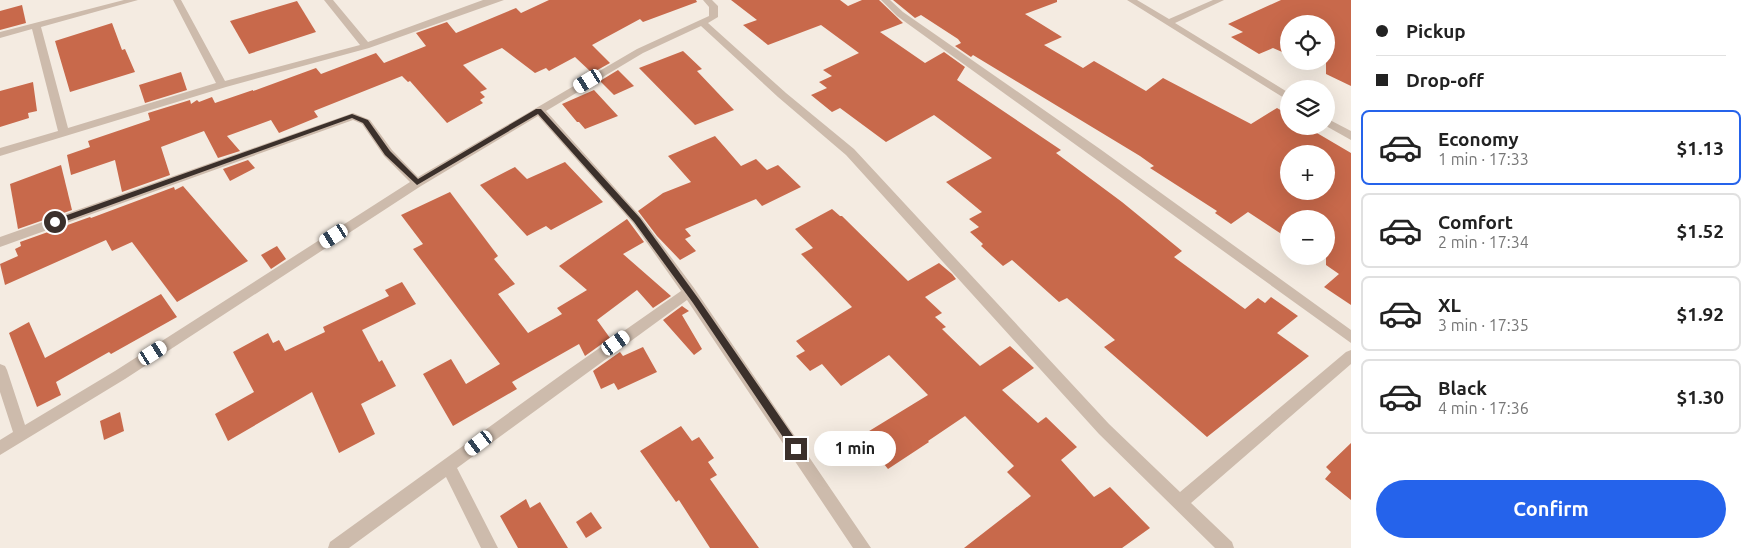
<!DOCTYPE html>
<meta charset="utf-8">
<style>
:root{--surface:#fff;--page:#f2f2f2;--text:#222;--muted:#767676;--line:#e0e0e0;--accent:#2563eb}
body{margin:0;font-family:Ubuntu,sans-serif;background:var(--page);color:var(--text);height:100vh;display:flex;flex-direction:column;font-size:19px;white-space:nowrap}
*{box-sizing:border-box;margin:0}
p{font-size:16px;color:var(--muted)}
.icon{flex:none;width:28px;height:28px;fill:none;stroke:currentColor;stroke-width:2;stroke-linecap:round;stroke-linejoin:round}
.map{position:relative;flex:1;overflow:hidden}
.sheet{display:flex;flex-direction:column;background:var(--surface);width:400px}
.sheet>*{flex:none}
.banner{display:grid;align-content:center;height:110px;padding:0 25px;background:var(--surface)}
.tools{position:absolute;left:1280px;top:15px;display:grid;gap:10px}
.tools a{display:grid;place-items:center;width:55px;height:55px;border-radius:50%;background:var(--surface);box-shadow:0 5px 20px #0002;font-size:25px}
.end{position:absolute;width:22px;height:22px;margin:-11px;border:6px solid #3b302b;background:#fff;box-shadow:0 0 0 2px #fff}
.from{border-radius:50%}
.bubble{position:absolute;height:35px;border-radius:18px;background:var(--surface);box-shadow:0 5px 20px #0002;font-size:16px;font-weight:700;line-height:35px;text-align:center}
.car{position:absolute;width:15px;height:30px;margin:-15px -8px;border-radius:6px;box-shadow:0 0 4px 1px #0007;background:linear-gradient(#fff 24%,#345 0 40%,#fff 0 76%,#345 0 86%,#fff 0)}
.banner b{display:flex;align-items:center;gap:18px;height:48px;font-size:19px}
.banner b+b{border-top:1px solid var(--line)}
.banner i{width:12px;height:12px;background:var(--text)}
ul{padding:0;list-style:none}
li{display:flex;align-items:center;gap:15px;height:75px;margin:0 10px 8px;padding:0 15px;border:2px solid var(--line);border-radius:8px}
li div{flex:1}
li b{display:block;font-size:19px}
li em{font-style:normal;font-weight:700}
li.selected{border-color:var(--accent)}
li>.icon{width:45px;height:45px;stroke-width:1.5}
.action{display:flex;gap:10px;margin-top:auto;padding:10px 25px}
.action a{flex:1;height:58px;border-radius:30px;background:var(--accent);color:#fff;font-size:20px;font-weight:700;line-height:58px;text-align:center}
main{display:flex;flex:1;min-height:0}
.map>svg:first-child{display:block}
</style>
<main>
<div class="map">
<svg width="1351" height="548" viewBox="0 0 1351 548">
<rect width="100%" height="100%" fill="#f4ebe1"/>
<!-- building -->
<g fill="#c8694b" fill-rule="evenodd">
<polygon points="549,0 696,0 697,2 643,22 640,19 592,45 610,63 592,73 575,57 549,71 546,68 535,73 502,48 463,65 487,89 480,92 485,97 480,100 483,103 447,123 410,81 408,82 402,76 314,111 318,117 279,133 271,120 227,136 240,151 218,158 204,131 161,147 170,175 122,192 115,160 71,175 67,155 90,147 88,141 150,120 148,113 190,100 191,104 197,100 199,102 212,97 215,103 253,90 253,91 316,68 321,74 376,53 384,63 426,46 416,33 447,22 456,33 516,8 521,13"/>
<polygon points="731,0 840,0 848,6 862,0 879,0 903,23 880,32 925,63 944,52 965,67 957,80 1061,150 1056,153 1122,202 1182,251 1174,257 1245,309 1258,298 1265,303 1271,297 1298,316 1277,333 1309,356 1207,437 1104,347 1115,340 1067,298 1059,302 1012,260 1003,266 981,246 983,244 970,232 979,227 969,219 982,212 946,182 992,158 934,115 886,142 840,108 832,112 811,95 827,88 819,82 832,76 823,70 859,53 821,25 768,45 743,25 757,20"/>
<path d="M893,0h164v2l-32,12 37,23 -18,8 39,23 11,-7 52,30 17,-13 88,46 26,-16 12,7v11h16l46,27v152l-27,-18 15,-13 -13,-9v-46h-37v20l-41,-27 -17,12 -16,-11 2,-2 -67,-43 4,-2 -14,-10 -167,-101 -2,2 -16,-11 6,-3 -3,-4 -37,-24 -6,3zM1289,154h37v37h-37z"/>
<polygon points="1281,0 1351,0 1351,86 1326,74 1326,24 1289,24 1289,55 1273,48 1259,54 1231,37 1243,32 1228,24"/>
<polygon points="297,1 316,32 249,54 230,21"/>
<polygon points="22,5 26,23 0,30 0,11"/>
<polygon points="112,23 122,50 125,49 135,72 70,92 55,41"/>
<polygon points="683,51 702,69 697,71 734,110 695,125 639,68"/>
<polygon points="618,70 634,86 614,95 600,81"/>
<polygon points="181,72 187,90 145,103 139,85"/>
<polygon points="33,82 37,111 28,113 29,118 0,127 0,91"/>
<polygon points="594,90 618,116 585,129 579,122 577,122 562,104"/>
<polygon points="715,136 741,166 756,159 767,170 778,165 801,187 762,206 756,199 685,229 691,236 685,239 696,251 680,260 657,236 638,211 663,193 691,182 668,156"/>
<polygon points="248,160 255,168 230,181 223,169"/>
<polygon points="565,162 603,202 551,230 546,226 527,236 480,185 515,167 527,179"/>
<polygon points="61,165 72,210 18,229 10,184"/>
<polygon points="183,186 248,261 177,302 132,242 112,251 106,240 5,285 0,264 18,256 15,249 21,246 20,242 90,217 91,218 174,187 175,190"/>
<polygon points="450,192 498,256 494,259 515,284 498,294 528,333 562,314 557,308 587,290 559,266 627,219 644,242 623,254 671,296 653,308 637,290 597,320 610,338 585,356 579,344 512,382 517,389 453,426 423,374 451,359 466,384 500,364 413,249 423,244 401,215"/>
<polygon points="832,209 840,216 842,216 908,281 939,263 952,274 956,279 925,297 942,313 935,317 946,327 942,329 980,366 1010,346 1034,368 1002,390 1038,423 1046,417 1077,447 1061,460 1094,497 1110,487 1150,528 1122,548 964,548 1031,496 1007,472 1014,466 965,416 928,441 929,442 888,469 861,436 928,395 889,355 841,386 822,364 810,371 796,356 805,351 796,341 852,307 801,254 813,248 795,229"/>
<polygon points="277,246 286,259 271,269 261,255"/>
<polygon points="402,282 416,304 362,330 379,362 382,360 396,386 361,404 375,434 339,453 312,392 228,441 215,414 254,392 233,352 268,333 273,343 279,340 285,351 325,332 323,327 389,296 385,290"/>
<polygon points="161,294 177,317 111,354 109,352 56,382 61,395 37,407 9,333 29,322 45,358"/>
<polygon points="682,306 689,311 682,315 702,349 694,355 663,320"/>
<polygon points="643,347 657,372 618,390 614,383 601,389 593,371 620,352 623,356"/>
<polygon points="120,412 124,431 104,440 100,421"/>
<polygon points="681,426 692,441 699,437 714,458 708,462 717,475 710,479 759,548 710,548 679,500 676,502 640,451"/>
<polygon points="1351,443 1351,500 1325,479 1331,472 1326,467"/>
<polygon points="526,499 530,508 540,502 568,548 518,548 500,516"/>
<polygon points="591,512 602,528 586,538 576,522"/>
</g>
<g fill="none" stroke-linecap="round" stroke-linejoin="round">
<!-- street -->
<g fill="#cdbbac" fill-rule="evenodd">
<polygon points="124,0 138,0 41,27 68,128 216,83 173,0 181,0 225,81 360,45 324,0 333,0 368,42 483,0 504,0 369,48 226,87 0,156 0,148 58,131 32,29 0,38 0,32"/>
<polygon points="703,0 712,0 718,6 718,17 708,23 786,93 854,149 1109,424 1180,492 1346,352 1351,350 1351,364 1191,503 1232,542 1234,548 1215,548 1099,434 846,155 778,97 701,26 643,53 546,111 641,217 694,288 871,548 853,548 687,300 457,468 498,548 481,548 446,477 349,548 328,548 330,542 568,370 681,291 633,223 538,116 421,186 125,379 0,455 0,440 13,432 0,392 0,364 5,366 7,370 25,425 115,371 410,182 384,156 362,124 353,120 0,247 0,237 353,113 370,120 392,150 418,177 637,49 709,16 709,7"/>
<polygon points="881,0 890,0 903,12 1100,149 1351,330 1351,343 897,16"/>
<polygon points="1127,0 1137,0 1169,19 1213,0 1224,0 1175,23 1289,93 1289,101"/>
<polygon points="1326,118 1351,131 1351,140 1326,126"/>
</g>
</g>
<!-- route -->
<polygon fill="#3b302b" points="536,109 541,109 640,218 698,298 800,446 800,452 793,452 693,303 634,222 538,114 417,185 385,155 363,123 352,118 58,224 53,224 51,222 53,220 352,114 368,120 390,151 418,179"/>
</svg>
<div class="tools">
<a><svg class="icon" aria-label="locate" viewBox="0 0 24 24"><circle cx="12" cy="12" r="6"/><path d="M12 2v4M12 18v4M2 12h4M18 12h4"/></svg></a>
<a><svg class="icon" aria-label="layers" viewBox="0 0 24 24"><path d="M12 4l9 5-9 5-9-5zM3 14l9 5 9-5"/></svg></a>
<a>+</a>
<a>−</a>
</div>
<i class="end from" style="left:55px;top:222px"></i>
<i class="end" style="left:796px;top:449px"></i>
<div class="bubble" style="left:814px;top:431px;width:82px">1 min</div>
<i class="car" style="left:588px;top:81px;rotate:239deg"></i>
<i class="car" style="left:334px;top:236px;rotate:237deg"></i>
<i class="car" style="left:616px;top:343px;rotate:55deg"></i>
<i class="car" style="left:153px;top:353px;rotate:57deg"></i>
<i class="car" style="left:479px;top:443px;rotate:233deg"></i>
</div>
<section class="sheet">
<div class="banner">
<b><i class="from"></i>Pickup</b>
<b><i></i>Drop-off</b>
</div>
<ul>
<li class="selected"><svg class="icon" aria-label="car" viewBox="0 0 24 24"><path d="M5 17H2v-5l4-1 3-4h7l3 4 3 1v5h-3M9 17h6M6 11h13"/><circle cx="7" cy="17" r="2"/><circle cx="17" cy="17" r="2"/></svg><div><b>Economy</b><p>1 min · 17:33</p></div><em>$1.13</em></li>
<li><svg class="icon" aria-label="car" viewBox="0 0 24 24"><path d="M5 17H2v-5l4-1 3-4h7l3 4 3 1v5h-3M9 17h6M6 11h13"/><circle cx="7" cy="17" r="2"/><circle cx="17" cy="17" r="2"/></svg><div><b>Comfort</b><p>2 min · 17:34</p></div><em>$1.52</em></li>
<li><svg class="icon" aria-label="car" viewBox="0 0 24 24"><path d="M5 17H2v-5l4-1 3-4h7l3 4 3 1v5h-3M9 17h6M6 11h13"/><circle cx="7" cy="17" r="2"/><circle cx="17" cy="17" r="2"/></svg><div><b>XL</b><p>3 min · 17:35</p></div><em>$1.92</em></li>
<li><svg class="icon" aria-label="car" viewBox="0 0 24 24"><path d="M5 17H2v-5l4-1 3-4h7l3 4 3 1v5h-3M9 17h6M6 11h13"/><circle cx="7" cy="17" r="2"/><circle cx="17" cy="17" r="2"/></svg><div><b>Black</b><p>4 min · 17:36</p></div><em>$1.30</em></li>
</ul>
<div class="action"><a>Confirm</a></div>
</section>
</main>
